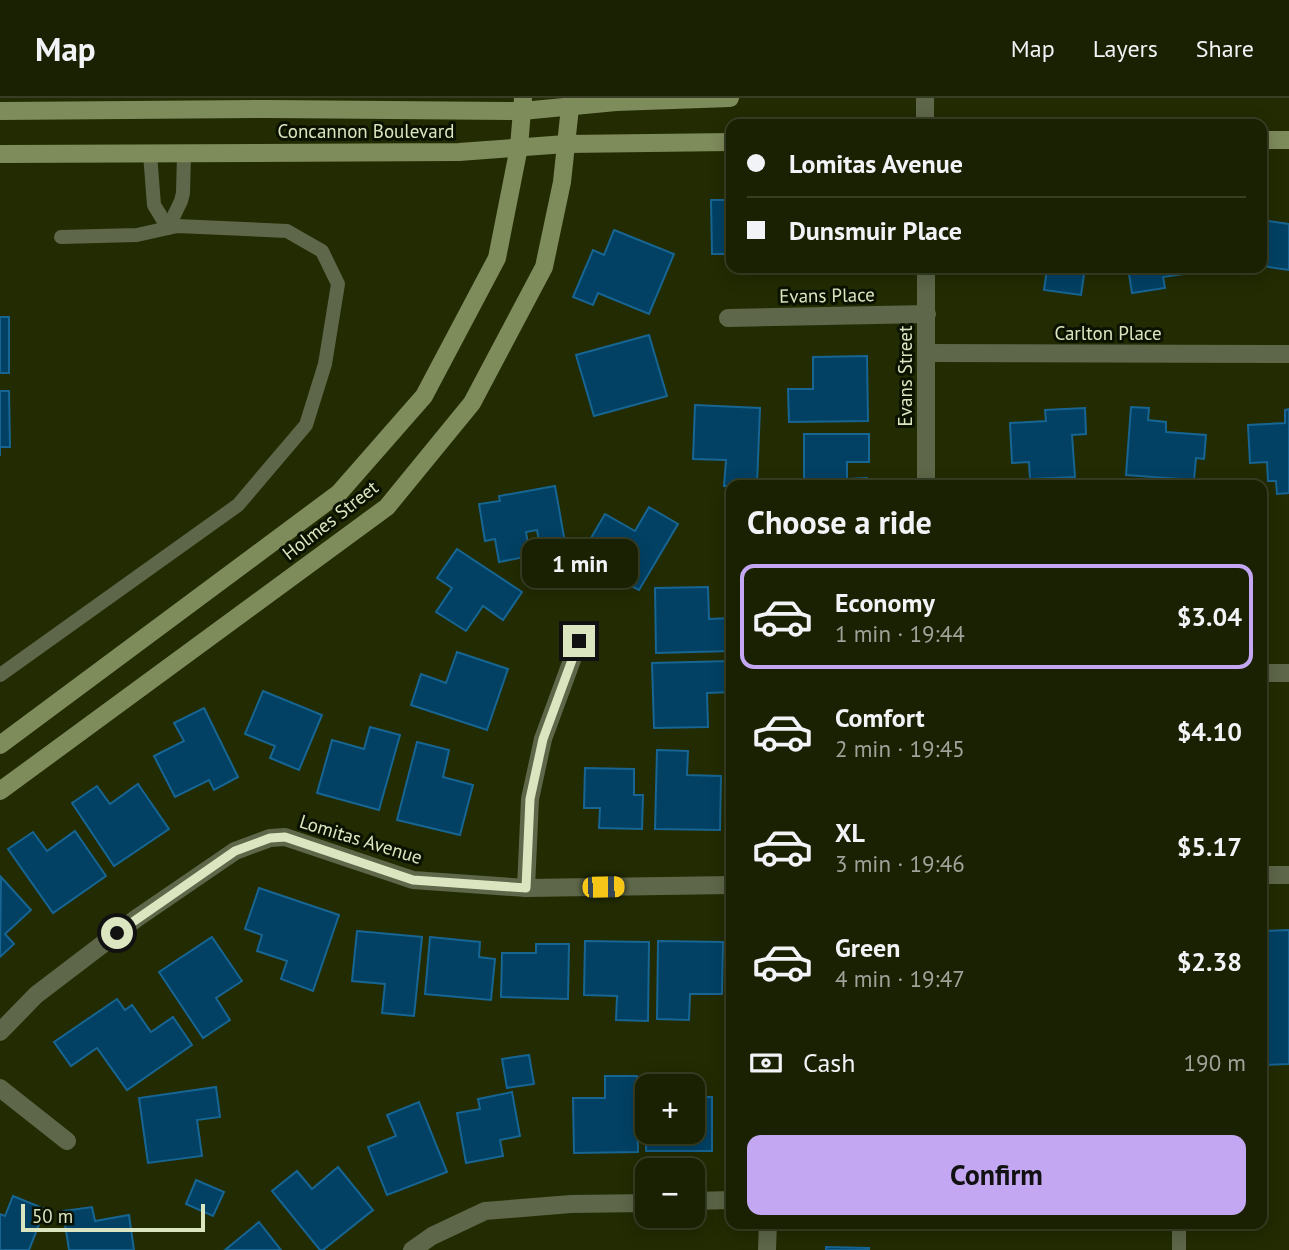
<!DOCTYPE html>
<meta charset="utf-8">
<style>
:root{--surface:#1a2002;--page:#272d11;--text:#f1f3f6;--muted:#9fa399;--line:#383e24;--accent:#c3a7f2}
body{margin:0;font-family:"PT Sans",sans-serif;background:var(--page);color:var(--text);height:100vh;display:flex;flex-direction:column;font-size:26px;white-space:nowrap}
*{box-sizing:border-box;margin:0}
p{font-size:23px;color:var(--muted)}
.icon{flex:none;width:38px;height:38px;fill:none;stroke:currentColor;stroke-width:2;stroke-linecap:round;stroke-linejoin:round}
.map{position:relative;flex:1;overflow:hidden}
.sheet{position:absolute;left:726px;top:382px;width:541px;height:749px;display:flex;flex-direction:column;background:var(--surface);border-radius:14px;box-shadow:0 4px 18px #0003,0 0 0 2px var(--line)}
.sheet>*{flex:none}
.top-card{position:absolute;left:726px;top:21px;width:541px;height:154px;border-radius:14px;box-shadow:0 4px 18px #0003,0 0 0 2px var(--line);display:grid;align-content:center;height:154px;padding:0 21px;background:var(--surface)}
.controls{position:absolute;left:635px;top:976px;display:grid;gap:14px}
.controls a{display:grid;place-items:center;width:70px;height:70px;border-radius:14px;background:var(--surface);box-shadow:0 4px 18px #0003,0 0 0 2px var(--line);font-size:35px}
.scale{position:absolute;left:21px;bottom:18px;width:184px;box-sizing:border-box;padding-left:7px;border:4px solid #dbe6c1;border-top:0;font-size:19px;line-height:24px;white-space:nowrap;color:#dbe6c1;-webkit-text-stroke:5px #0c1200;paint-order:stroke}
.end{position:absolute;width:32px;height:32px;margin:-16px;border:9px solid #dbe6c1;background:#111;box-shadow:0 0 0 4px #111}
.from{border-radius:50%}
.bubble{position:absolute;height:49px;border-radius:14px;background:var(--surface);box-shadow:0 4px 18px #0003,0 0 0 2px var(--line);font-size:23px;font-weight:700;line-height:49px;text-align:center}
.car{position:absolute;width:21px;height:42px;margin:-21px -10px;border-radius:9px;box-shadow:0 0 5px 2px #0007;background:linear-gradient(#f5c518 24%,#345 0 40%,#f5c518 0 76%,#345 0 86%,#f5c518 0)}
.top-card b{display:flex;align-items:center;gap:24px;height:66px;font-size:26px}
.top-card b+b{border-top:2px solid var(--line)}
.top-card i{width:18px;height:18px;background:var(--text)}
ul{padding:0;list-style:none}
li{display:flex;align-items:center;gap:21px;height:105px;margin:0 14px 10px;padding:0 7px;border:4px solid transparent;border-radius:14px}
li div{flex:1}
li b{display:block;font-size:26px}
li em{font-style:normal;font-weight:700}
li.active{border-color:var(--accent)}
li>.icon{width:63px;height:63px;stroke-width:1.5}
h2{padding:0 21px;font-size:32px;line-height:84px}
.pay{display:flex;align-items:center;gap:18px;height:77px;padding:0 21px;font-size:26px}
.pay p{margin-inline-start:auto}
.cta{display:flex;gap:14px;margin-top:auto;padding:14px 21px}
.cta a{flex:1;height:80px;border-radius:14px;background:var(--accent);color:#111;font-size:28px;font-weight:700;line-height:80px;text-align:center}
header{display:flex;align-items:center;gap:42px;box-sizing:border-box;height:98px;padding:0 35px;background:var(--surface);border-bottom:2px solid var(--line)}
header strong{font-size:33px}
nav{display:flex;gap:38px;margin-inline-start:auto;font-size:24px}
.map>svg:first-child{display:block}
</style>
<header>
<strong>Map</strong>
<nav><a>Map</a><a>Layers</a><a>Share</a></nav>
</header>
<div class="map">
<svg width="1289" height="1152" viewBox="0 0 1289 1152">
<rect width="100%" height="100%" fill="#222b02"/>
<!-- building -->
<g fill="#024164" stroke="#176593" stroke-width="2">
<polygon points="711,102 732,102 732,156 712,156"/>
<polygon points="1262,122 1289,126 1289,172 1262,168"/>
<polygon points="614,132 674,156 649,216 598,195 593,207 573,199 593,152 604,157"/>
<polygon points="1040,170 1085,170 1081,197 1044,192 1047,171"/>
<polygon points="1128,170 1204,170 1204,173 1163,179 1165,190 1132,195"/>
<rect x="0" y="219" width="9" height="56"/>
<polygon points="649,237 667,298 594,318 576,257"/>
<polygon points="867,258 868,323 789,324 788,291 813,291 813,259"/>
<polygon points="0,293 9,293 10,349 0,349 0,358"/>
<polygon points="695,307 760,310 757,387 724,388 726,362 693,361"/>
<polygon points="1131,309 1149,310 1148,322 1166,324 1166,334 1206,337 1204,361 1196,360 1194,382 1126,377"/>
<polygon points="1085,310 1086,336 1072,337 1075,379 1030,381 1029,364 1012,365 1010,325 1046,323 1045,312"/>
<polygon points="1289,311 1289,395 1277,396 1276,383 1268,383 1267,364 1250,365 1248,327 1285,325 1285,312"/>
<polygon points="804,336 869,336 869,364 847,364 847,381 867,380 867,387 804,387"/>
<polygon points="555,388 567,456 542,460 537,432 526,434 530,458 499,464 495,441 485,443 479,406 500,403 499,398"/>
<polygon points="649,409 678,426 639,492 622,483 627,474 610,465 607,472 581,457 605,416 635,433"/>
<polygon points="457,451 522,494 503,522 483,508 466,533 436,514 452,490 437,480"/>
<polygon points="708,489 709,521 732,520 732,553 656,555 655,490"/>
<polygon points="457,554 508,571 487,632 411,607 421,576 446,585"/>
<polygon points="731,563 732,594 707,595 708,629 654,630 652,565"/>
<polygon points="263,593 322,617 299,672 270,660 275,648 245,636"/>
<polygon points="204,610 238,679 214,692 209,682 175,699 154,658 184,643 174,625"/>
<polygon points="370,629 400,637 379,712 317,695 332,642 364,651"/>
<polygon points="417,644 449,652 443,679 473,687 460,737 397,722"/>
<polygon points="657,652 688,653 687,677 721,678 720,732 655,731"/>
<polygon points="730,653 732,653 732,732 731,732"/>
<polygon points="585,670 634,671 634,697 643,697 642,731 599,730 600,710 584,710"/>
<polygon points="138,686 169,731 114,768 72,705 97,688 110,706"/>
<polygon points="75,733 106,778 53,815 8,751 33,734 47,753"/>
<polygon points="1,779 31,812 5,836 14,846 0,859"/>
<polygon points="259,790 339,817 313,893 281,881 287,863 257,853 262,837 245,831"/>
<polygon points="1289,832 1289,966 1262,967 1262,833"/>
<polygon points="357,833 422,839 414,918 382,915 385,886 352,883"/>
<polygon points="212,839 242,883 216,900 230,922 203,940 159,874"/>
<polygon points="430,839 480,844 479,859 495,861 491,902 425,896"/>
<polygon points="585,843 649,844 648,923 616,922 617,898 584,897"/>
<polygon points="658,843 723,844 722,896 690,896 689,922 657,921"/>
<polygon points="536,846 569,846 568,901 501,899 502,855 536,855"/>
<polygon points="117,901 125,912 132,907 151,934 173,919 192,947 127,992 97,950 71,968 54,944"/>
<polygon points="529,957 534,986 507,990 502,961"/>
<polygon points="605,978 637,978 638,1054 574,1055 573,1000 605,1000"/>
<polygon points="647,978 680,978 680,989 648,989 648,1034 693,1034 693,999 712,999 712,1053 646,1053"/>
<polygon points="216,989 220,1019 197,1022 202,1058 148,1065 139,1000"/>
<polygon points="512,994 520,1038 500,1042 503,1058 466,1065 457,1015 480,1011 478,1001"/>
<polygon points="419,1004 447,1074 387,1097 368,1049 396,1038 387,1017"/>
<polygon points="338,1069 373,1112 323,1152 320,1152 272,1093 297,1073 312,1091"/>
<polygon points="196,1082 224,1094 213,1118 186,1106"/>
<polygon points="13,1098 45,1111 29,1152 0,1152 0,1116 5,1118"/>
<polygon points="92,1109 95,1123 129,1117 134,1152 69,1152 63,1113"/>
<polygon points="259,1124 281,1152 225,1152"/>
<rect x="827" y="1125" width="70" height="7"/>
<polygon points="826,1149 869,1150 869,1152 826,1152"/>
</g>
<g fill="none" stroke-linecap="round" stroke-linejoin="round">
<!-- service -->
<g stroke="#5e6749" stroke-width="14">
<polyline points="150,56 154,107 168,130"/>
<polyline points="168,130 181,103 183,95 184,56"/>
<polyline points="0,577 238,407 306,327 325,266 338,186 322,153 287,133 177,128 137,137 61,139"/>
<polyline points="1179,1125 1179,1152"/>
</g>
<!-- minor -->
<g stroke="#5e6749" stroke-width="18">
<polyline points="925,0 925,26"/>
<polyline points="728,220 927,216"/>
<polyline points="926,255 1289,256"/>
<polyline points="926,387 926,170"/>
<polyline points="1262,575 1289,575"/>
<polyline points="526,790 530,701 543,641 579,543"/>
<polyline points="0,990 67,1043"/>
<polyline points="693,1103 732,1102"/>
<polyline points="412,1152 432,1138 485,1113 571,1106 648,1105"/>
<polyline points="767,1152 768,1125"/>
</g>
<!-- tertiary -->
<g stroke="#5e6749" stroke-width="18">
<polyline points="1262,777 1289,777"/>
<polyline points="0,934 36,897 137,820 235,753 270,740 285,739 413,782 526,790 732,787"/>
</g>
<!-- secondary -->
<g stroke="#7e8b5b" stroke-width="18">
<polyline points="0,13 269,11 522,13 616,4 730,0"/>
<polyline points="1262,42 1289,42"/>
<polyline points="0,56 459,54 566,46 732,44"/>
<polyline points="0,647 339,395 424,298 497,160 519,49 523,0"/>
<polyline points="0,693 387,409 472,305 544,169 562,84 571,0"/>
</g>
</g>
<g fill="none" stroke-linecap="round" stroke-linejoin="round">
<!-- route -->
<polyline stroke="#dbe6c1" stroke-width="9" points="117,835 235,753 270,740 285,739 413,782 526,790 530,701 543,641 579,543"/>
</g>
<g text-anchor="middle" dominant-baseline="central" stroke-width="6" stroke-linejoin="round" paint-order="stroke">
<!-- street labels -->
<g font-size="19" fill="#dbe6c1" stroke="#0c1200">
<text x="366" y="33">Concannon Boulevard</text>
<text transform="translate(827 197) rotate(-1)">Evans Place</text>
<text x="1108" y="235">Carlton Place</text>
<text transform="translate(905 278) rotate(-90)">Evans Street</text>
<text transform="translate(330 422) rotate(-38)">Holmes Street</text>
<text transform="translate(361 741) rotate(17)">Lomitas Avenue</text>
</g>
</g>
</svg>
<div class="controls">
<a>+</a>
<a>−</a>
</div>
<div class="scale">50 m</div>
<i class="end from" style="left:117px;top:835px"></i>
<i class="end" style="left:579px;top:543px"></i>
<div class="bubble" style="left:522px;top:441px;width:116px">1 min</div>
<i class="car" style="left:603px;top:789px;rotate:89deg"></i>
<div class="top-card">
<b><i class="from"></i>Lomitas Avenue</b>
<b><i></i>Dunsmuir Place</b>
</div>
<section class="sheet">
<h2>Choose a ride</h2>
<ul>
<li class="active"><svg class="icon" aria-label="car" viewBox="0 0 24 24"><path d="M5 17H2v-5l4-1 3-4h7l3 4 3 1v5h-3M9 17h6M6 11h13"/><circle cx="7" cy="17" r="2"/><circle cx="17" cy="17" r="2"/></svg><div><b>Economy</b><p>1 min · 19:44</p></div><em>$3.04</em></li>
<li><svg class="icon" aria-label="car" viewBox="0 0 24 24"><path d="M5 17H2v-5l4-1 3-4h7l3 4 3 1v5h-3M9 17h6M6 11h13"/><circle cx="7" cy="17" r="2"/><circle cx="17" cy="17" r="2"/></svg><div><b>Comfort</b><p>2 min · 19:45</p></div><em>$4.10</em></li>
<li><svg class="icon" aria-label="car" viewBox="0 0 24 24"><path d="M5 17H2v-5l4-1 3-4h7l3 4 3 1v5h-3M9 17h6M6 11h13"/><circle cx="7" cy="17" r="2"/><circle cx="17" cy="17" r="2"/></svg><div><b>XL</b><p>3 min · 19:46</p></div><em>$5.17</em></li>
<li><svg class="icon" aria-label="car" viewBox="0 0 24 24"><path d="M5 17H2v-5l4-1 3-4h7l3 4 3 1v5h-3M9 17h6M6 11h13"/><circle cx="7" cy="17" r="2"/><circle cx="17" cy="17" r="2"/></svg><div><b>Green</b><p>4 min · 19:47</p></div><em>$2.38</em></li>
</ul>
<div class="pay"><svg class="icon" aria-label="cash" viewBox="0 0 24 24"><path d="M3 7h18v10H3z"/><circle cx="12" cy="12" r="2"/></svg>Cash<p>190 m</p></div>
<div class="cta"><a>Confirm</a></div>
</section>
</div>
